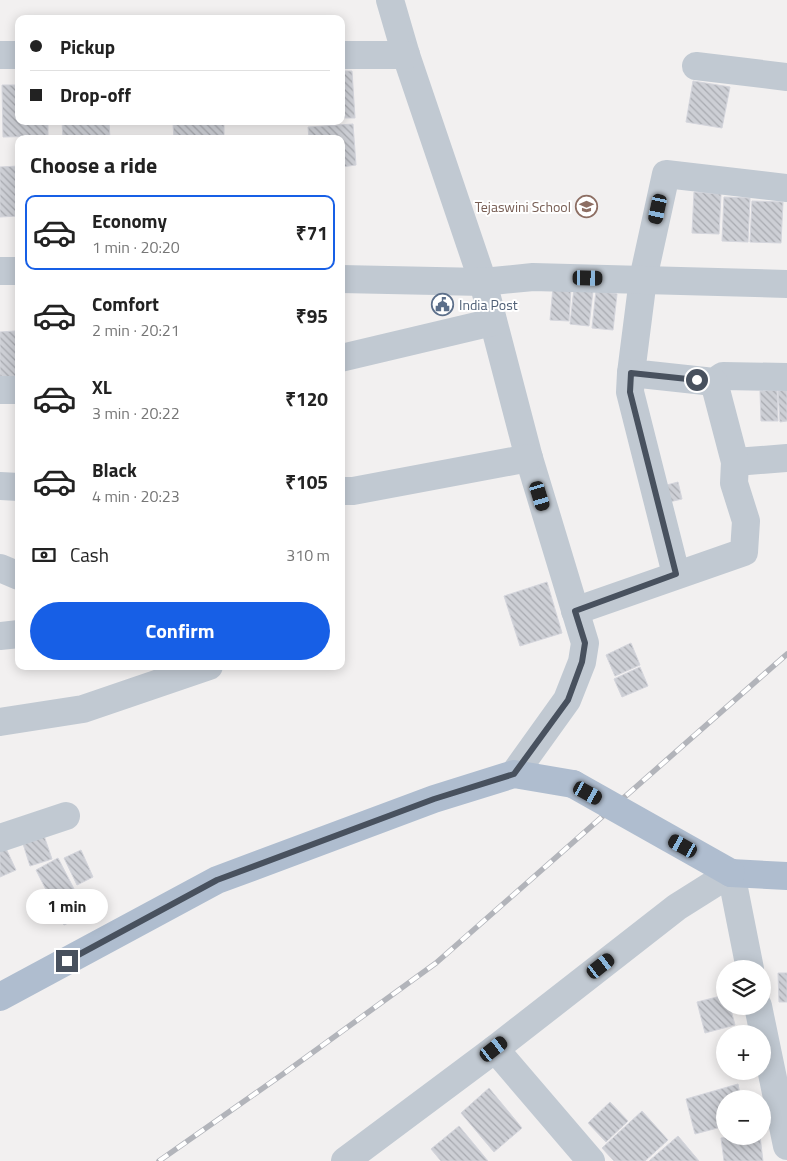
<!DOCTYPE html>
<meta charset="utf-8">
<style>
:root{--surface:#fff;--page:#f2f2f2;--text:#222;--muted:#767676;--line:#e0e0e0;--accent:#175fe6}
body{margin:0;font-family:"Titillium Web",sans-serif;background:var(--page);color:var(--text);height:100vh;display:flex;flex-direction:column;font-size:19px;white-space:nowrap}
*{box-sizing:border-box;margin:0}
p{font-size:16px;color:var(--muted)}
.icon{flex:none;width:28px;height:28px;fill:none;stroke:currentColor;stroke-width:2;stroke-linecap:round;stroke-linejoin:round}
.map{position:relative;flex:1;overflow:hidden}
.drawer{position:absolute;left:15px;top:135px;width:330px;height:535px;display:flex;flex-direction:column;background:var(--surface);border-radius:10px;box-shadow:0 2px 12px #0003}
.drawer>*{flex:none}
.hud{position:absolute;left:15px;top:15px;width:330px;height:110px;border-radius:10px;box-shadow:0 2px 12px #0003;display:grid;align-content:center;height:110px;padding:0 15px;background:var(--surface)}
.tools{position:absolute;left:716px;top:960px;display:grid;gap:10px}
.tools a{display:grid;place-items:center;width:55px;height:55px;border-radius:50%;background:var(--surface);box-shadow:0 2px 12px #0003;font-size:25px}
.end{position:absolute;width:22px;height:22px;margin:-11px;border:6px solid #48515e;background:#fff;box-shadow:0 0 0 2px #fff}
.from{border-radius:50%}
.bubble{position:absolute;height:35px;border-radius:18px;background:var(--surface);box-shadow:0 2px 12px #0003;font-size:16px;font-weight:700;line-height:35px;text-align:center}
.car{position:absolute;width:15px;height:30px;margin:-15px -8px;border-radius:6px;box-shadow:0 0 4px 1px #0007;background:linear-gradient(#222 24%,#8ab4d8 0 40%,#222 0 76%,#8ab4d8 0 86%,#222 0)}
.hud b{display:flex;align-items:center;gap:18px;height:48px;font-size:19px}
.hud b+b{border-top:1px solid var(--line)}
.hud i{width:12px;height:12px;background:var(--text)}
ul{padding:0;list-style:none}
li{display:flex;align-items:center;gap:15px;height:75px;margin:0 10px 8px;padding:0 5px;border:2px solid transparent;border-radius:10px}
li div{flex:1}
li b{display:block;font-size:19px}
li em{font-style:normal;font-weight:700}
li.active{border-color:var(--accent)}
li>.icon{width:45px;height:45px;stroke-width:1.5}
h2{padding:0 15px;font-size:22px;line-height:60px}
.pay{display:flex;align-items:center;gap:12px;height:55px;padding:0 15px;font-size:19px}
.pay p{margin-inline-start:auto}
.primary-button{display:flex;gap:10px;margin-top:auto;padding:10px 15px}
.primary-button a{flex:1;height:58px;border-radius:30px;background:var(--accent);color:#fff;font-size:20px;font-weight:700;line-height:58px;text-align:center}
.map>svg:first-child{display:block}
</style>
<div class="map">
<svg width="787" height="1161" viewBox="0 0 787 1161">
<defs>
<pattern id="building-back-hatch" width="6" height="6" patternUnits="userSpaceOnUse" patternTransform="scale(1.25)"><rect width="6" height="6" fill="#cdcfd5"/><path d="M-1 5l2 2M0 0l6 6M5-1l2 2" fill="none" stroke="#a8aab0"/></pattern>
</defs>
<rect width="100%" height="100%" fill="#f2f0f0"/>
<!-- building -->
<g fill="url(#building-back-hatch)" stroke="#d4d5dc">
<polygon points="341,71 352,71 355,118 341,118"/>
<polygon points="693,81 730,87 722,128 686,122"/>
<polygon points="2,85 19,85 19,121 48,121 48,136 3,137"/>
<polygon points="62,121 109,121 110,139 63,139"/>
<polygon points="224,122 224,139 174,139 173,124"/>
<polygon points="353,124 356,165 341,167 341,139 309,139 308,127"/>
<polygon points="19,166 19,216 0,217 0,167"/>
<polygon points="694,192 721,194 719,234 692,233"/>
<polygon points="724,197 750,198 748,242 722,241"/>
<polygon points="752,201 783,202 781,243 750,242"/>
<polygon points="553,287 571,288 569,321 550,320"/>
<polygon points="574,288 593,291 589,326 570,324"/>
<polygon points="596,291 617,294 613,330 592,328"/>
<polygon points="15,331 19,377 0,382 0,332"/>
<polygon points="777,390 778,421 761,421 760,391"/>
<polygon points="787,390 787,421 780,422 778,391"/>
<polygon points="678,482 682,499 652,506 648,490"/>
<polygon points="547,582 562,633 520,646 504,596"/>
<polygon points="631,643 640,665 615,676 606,655"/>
<polygon points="640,667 648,686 622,697 614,679"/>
<polygon points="40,824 52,859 30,866 19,831"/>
<polygon points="3,842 16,870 0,877 0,843"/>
<polygon points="81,850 93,877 77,885 64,858"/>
<polygon points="58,858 87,914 64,925 36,870"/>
<polygon points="778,973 787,973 787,1002 779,1002"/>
<polygon points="725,995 725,1006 730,1006 735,1025 705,1033 697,1002"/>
<polygon points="738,1084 741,1099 725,1099 725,1126 695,1134 686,1099"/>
<polygon points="489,1088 522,1128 494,1152 461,1113"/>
<polygon points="610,1102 628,1121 606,1142 588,1123"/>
<polygon points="642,1111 668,1140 645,1161 614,1161 602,1148"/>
<polygon points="459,1126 488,1161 441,1161 431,1149"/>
<polygon points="678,1136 699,1161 649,1161"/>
<polygon points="739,1136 760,1136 763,1161 724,1161 721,1138"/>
</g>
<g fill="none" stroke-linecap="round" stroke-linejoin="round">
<!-- minor -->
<g stroke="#c1c9d2" stroke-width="28">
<polyline points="390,0 406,55 483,282 529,458 585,643 582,662 567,700 514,774"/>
<polyline points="0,55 19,55"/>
<polyline points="341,55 406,55"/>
<polyline points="696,66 787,77"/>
<polyline points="787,188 666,174 643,279 631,373 714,382 723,376 787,377"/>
<polyline points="0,271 19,271"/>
<polyline points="341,279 483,282 533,277 787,284"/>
<polyline points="341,358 493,322"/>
<polyline points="631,373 630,392 676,574"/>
<polyline points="0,390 19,390"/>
<polyline points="735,462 787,458"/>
<polyline points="0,486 19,487"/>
<polyline points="341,491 353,491 529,458"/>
<polyline points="0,568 19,576"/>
<polyline points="575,611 744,552 746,521 734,483 735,462 714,382"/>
<polyline points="0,636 19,634"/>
<polyline points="0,722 83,709 209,666"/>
<polyline points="0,838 66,816"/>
<polyline points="758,1006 787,1146"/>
<polyline points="495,1049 591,1161"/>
<polyline points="345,1161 495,1049 677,907 731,873 750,969"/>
</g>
<!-- major -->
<g stroke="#afbdcf" stroke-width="28">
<polyline points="731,873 787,876"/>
<polyline points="0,997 217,880 434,799 514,774 573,784"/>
</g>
<defs>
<polyline id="rail" points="159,1161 283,1074 436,963 787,654"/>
</defs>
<!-- rail casing -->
<use href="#rail" stroke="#b2b4ba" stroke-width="5.5"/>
<!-- rail -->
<use href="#rail" stroke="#fff" stroke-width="4" stroke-dasharray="11" stroke-linecap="butt"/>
<!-- major-bridge -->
<polyline stroke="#afbdcf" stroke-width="28" points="573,784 731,873"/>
</g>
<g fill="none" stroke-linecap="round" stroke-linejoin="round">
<!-- route -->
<polyline stroke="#48515e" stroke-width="6" points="67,961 217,880 434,799 514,774 568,700 582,662 585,643 575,611 676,574 630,392 631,373 697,380"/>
</g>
<!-- icons -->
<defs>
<symbol id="school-ring" viewBox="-11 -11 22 22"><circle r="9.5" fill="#fff" stroke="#8d6e63" stroke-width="1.5"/><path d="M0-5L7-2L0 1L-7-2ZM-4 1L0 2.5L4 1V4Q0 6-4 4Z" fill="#8d6e63"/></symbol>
<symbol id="civic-ring" viewBox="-11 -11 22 22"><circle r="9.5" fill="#fff" stroke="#5c6f8a" stroke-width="1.5"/><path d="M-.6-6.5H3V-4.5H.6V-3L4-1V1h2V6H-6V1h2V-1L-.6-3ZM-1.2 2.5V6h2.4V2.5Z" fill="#5c6f8a"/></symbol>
</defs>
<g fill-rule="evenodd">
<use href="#school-ring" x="574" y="194" width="25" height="25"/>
<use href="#civic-ring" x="430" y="292" width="25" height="25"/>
</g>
<g text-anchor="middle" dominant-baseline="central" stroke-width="4" stroke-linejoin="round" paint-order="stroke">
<!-- education labels -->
<g font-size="14" fill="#785e54" stroke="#fff" text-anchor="end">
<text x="571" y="206">Tejaswini School</text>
</g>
<!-- service labels -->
<g font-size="14" fill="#4e5e75" stroke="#fff" text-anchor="start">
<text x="459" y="304">India Post</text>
</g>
</g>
</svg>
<div class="tools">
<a><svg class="icon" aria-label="layers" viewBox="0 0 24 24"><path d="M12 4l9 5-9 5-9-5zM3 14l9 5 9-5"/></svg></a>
<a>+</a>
<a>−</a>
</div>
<i class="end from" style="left:697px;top:380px"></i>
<i class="end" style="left:67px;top:961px"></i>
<div class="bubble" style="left:26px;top:889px;width:82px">1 min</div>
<i class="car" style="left:658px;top:209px;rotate:192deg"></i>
<i class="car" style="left:588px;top:278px;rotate:91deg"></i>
<i class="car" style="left:540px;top:496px;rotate:163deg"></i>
<i class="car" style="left:588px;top:793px;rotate:119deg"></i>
<i class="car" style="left:683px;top:846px;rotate:299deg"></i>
<i class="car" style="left:601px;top:966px;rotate:52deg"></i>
<i class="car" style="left:494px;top:1049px;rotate:52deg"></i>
<div class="hud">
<b><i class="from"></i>Pickup</b>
<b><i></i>Drop-off</b>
</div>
<section class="drawer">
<h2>Choose a ride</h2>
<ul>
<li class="active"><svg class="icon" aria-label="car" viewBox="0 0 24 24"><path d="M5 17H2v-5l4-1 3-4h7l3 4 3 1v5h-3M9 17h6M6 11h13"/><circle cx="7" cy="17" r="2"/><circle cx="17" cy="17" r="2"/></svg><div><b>Economy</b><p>1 min · 20:20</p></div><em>₹71</em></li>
<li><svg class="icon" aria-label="car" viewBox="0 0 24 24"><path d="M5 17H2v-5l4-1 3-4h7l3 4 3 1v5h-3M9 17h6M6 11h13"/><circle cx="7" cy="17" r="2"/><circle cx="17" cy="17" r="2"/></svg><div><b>Comfort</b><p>2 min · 20:21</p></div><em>₹95</em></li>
<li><svg class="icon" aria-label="car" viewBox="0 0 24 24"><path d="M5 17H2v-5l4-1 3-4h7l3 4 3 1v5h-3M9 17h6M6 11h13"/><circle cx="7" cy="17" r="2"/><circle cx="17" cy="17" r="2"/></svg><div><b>XL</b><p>3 min · 20:22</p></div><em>₹120</em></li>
<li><svg class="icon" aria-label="car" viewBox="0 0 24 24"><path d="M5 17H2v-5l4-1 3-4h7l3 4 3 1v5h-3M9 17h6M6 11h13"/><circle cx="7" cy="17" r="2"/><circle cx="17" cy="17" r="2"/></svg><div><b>Black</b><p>4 min · 20:23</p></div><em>₹105</em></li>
</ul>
<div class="pay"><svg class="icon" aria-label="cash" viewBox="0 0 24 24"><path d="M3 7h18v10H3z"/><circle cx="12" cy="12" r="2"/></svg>Cash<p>310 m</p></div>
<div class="primary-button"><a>Confirm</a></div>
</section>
</div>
